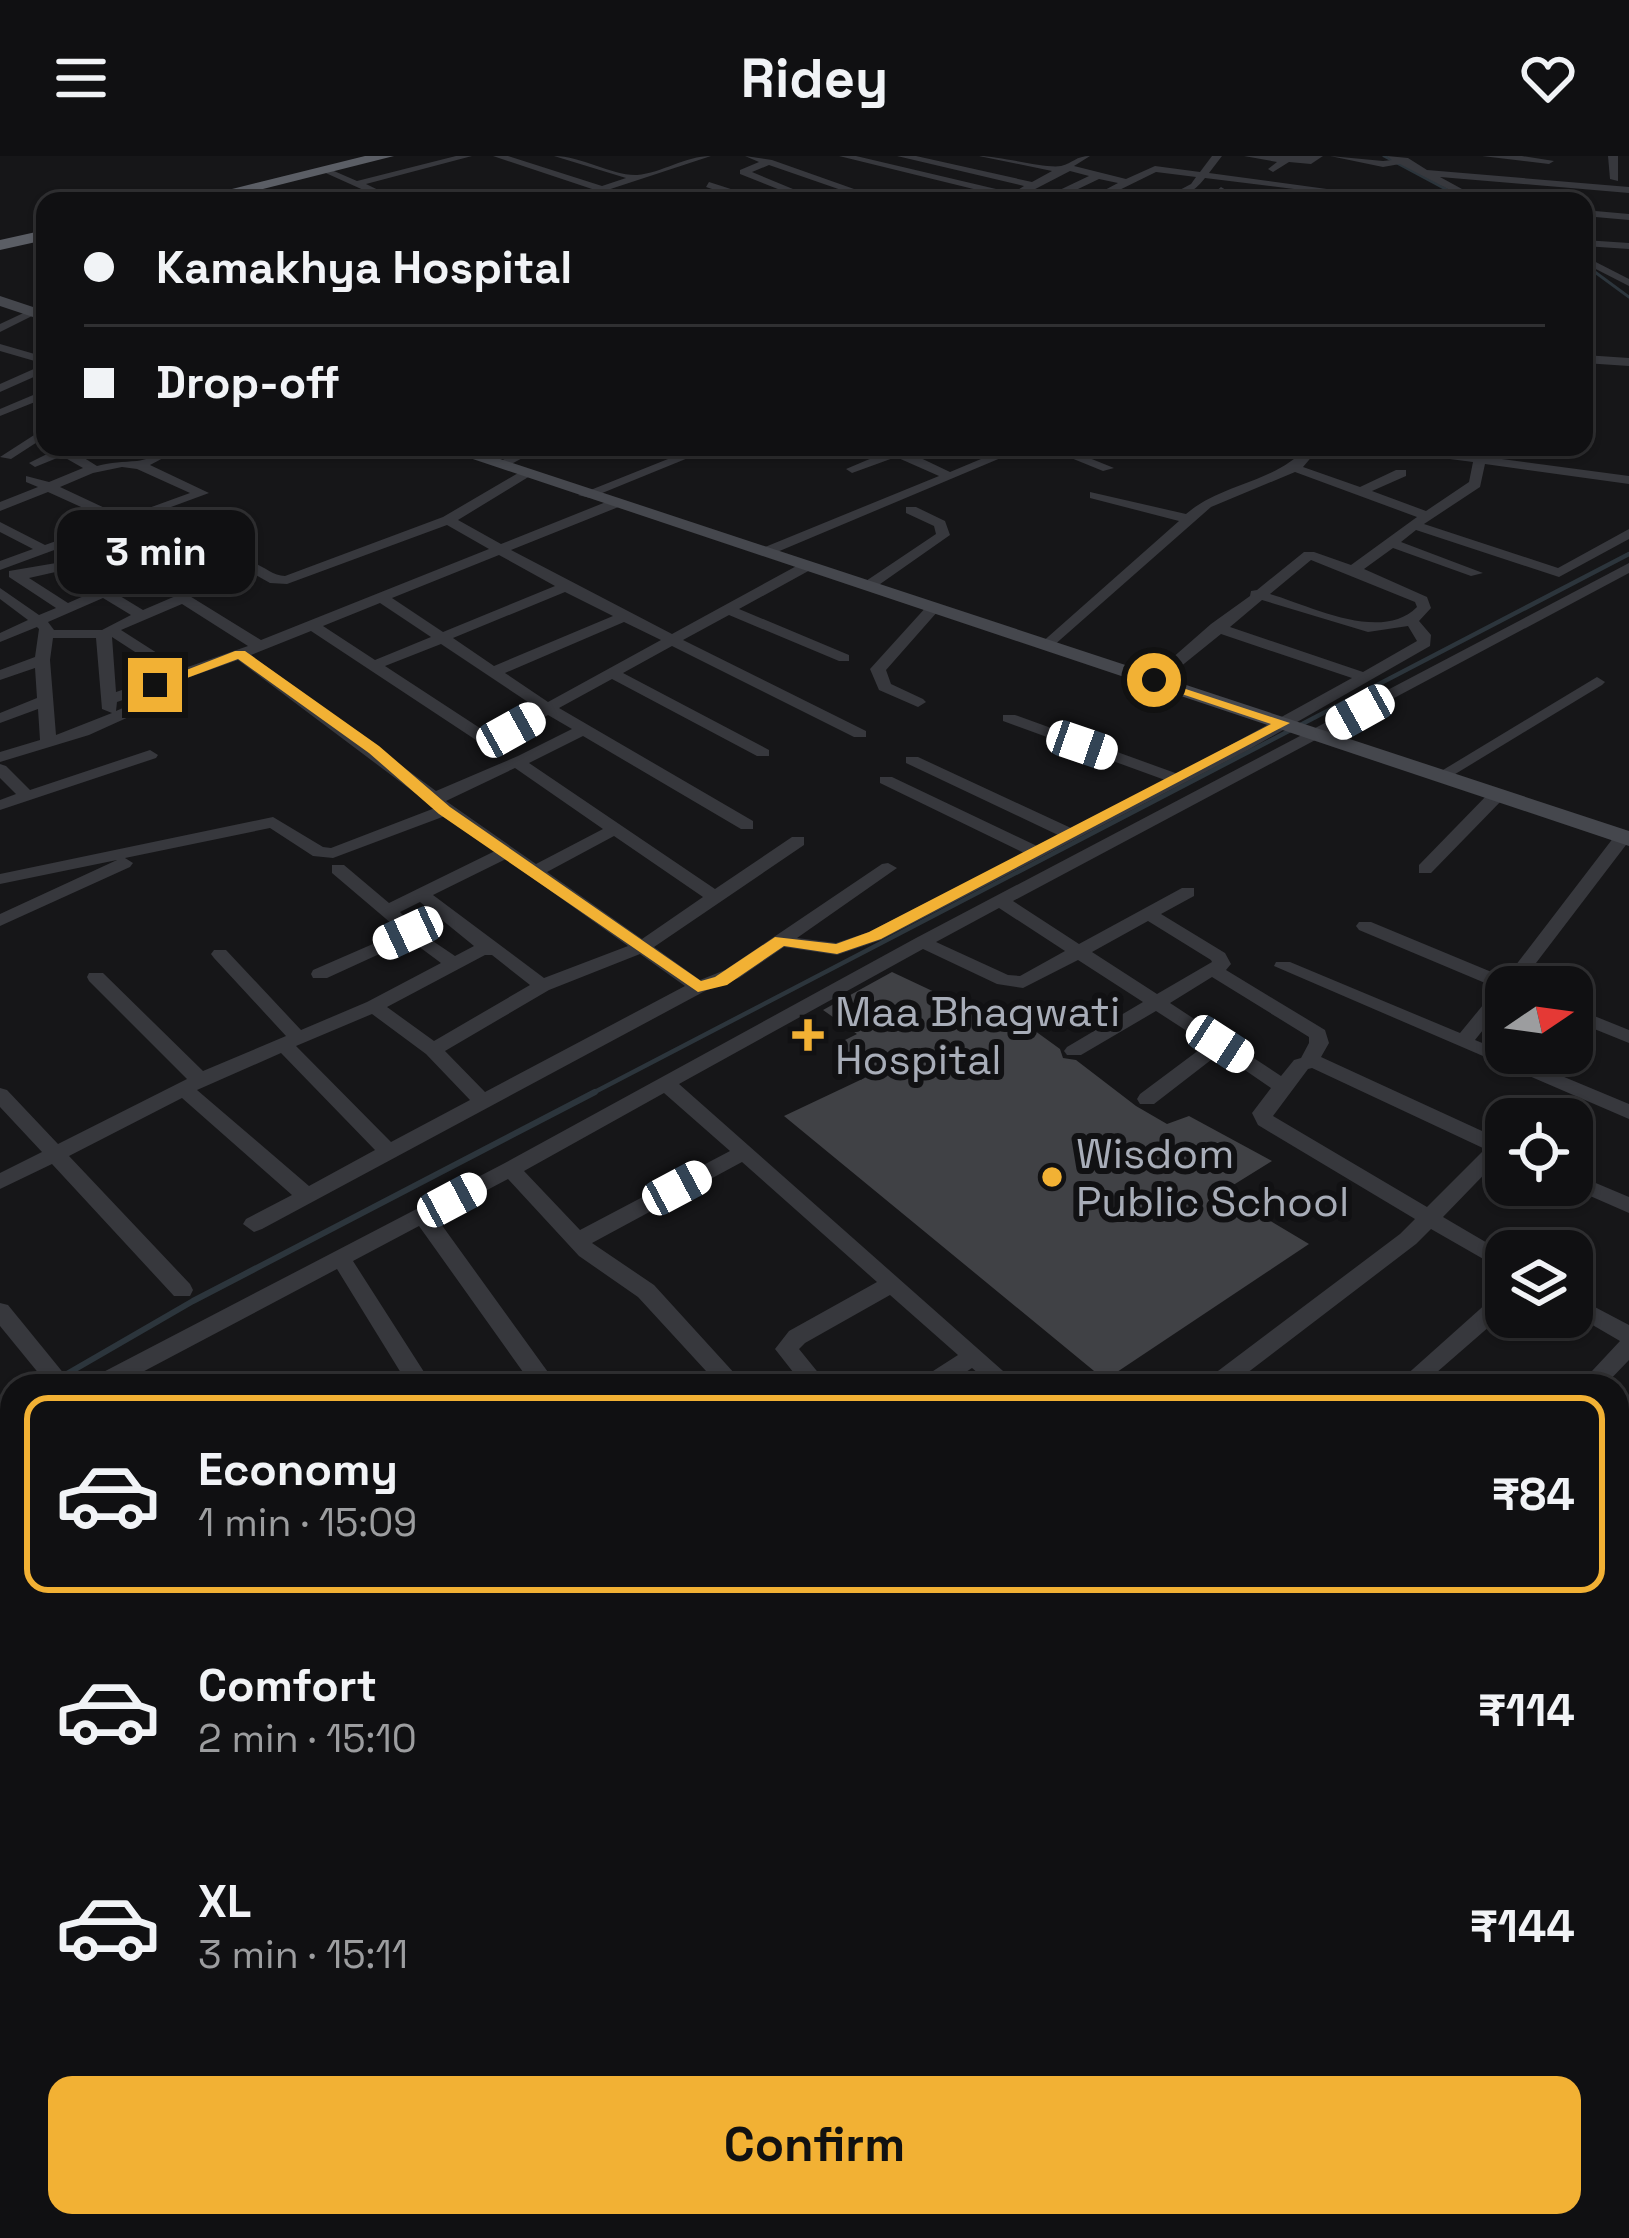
<!DOCTYPE html>
<meta charset="utf-8">
<style>
:root{--surface:#101012;--page:#1e1e20;--text:#f1f3f6;--muted:#9c9d9f;--line:#303032;--accent:#f2b134}
body{margin:0;font-family:"Space Grotesk",sans-serif;background:var(--page);color:var(--text);height:100vh;display:flex;flex-direction:column;font-size:45px;white-space:nowrap}
*{box-sizing:border-box;margin:0}
p{font-size:39px;color:var(--muted)}
.icon{flex:none;width:66px;height:66px;fill:none;stroke:currentColor;stroke-width:2;stroke-linecap:round;stroke-linejoin:round}
.map{position:relative;flex:1;overflow:hidden}
.panel{position:absolute;left:0px;top:1218px;width:1629px;height:864px;display:flex;flex-direction:column;background:var(--surface);border-radius:36px 36px 0 0;box-shadow:0 3px 9px #0004,0 0 0 3px var(--line)}
.panel>*{flex:none}
.hud{position:absolute;left:36px;top:36px;width:1557px;height:264px;border-radius:24px;box-shadow:0 3px 9px #0004,0 0 0 3px var(--line);display:grid;align-content:center;height:264px;padding:0 48px;background:var(--surface)}
.needle{width:78px;rotate:77deg}
.fabs{position:absolute;left:1485px;top:810px;display:grid;gap:24px}
.fabs a{display:grid;place-items:center;width:108px;height:108px;border-radius:24px;background:var(--surface);box-shadow:0 3px 9px #0004,0 0 0 3px var(--line);font-size:60px}
.end{position:absolute;width:54px;height:54px;margin:-27px;border:15px solid #f2b134;background:#111;box-shadow:0 0 0 6px #111}
.from{border-radius:50%}
.bubble{position:absolute;height:84px;border-radius:24px;background:var(--surface);box-shadow:0 3px 9px #0004,0 0 0 3px var(--line);font-size:39px;font-weight:600;line-height:84px;text-align:center}
.car{position:absolute;width:36px;height:72px;margin:-36px -18px;border-radius:15px;box-shadow:0 0 9px 3px #0007;background:linear-gradient(#fff 24%,#345 0 40%,#fff 0 76%,#345 0 86%,#fff 0)}
.hud b{display:flex;align-items:center;gap:42px;height:114px;font-size:45px}
.hud b+b{border-top:3px solid var(--line)}
.hud i{width:30px;height:30px;background:var(--text)}
ul{padding:21px 0 0;list-style:none}
li{display:flex;align-items:center;gap:36px;height:198px;margin:0 24px 18px;padding:0 24px;border:6px solid transparent;border-radius:24px}
li div{flex:1}
li b{display:block;font-size:45px}
li em{font-style:normal;font-weight:600}
li.selected{border-color:var(--accent)}
li>.icon{width:108px;height:108px;stroke-width:1.5}
.cta{display:flex;gap:24px;margin-top:auto;padding:24px 48px}
.cta a{flex:1;height:138px;border-radius:24px;background:var(--accent);color:#111;font-size:48px;font-weight:600;line-height:138px;text-align:center}
header{display:flex;justify-content:space-between;align-items:center;height:156px;padding:0 48px;background:var(--surface);font-size:54px;font-weight:600}
.map>svg:first-child{display:block}
</style>
<header><svg class="icon" aria-label="menu" viewBox="0 0 24 24"><path d="M4 6h16M4 12h16M4 18h16"/></svg>Ridey<svg class="icon" aria-label="heart" viewBox="0 0 24 24"><path d="M12 20l-8-8c-3-5 5-10 8-4 3-6 11-1 8 4z"/></svg></header>
<div class="map">
<svg width="1629" height="2082" viewBox="0 0 1629 2082">
<rect width="100%" height="100%" fill="#161618"/>
<g fill="none" stroke-linecap="round" stroke-linejoin="round">
<!-- stream-far2 -->
<g stroke="#2c353c" stroke-width="3">
<polyline points="1384,0 1468,45"/>
<polyline points="1584,108 1629,141"/>
</g>
<!-- stream-far1 -->
<polyline stroke="#2c353c" stroke-width="4.5" points="589,939 1629,398"/>
<!-- stream -->
<g stroke="#2c353c" stroke-width="6">
<polyline points="46,1230 193,1145 595,936"/>
<polyline points="0,1255 12,1249"/>
</g>
</g>
<!-- building -->
<polygon fill="#404145" points="892,816 1024,878 1031,872 1060,893 1063,902 1076,904 1136,950 1167,968 1189,960 1272,1005 1222,1036 1309,1088 1105,1224 784,960 875,917 835,889 857,878 823,854"/>
<g fill="none" stroke-linecap="round" stroke-linejoin="round">
<!-- minor -->
<g fill="#37383d" fill-rule="evenodd">
<polygon points="456,0 472,0 366,28 401,45 388,45 319,14 327,12 357,25"/>
<path d="M493,0h15l94,30 24,-8 -72,-22c28,0 58,20 83,19 25,-2 48,-19 74,-19l-137,45h-15l33,-12z"/>
<polygon points="745,0 772,4 888,45 873,45 769,9 752,16 822,45 808,45 740,18 740,14 759,6"/>
<path d="M839,0h17l157,37 11,-7 -127,-30h19l116,26 20,-11 -73,-15c21,0 67,13 82,10 12,-3 15,-10 29,-10l-16,10 52,13 29,-13 45,6 12,-16h10l-13,17 162,22 -5,3 -161,-20c-11,15 -28,23 -46,23l32,-17 5,-7 -40,-5 -59,29h-13l34,-18 -19,-4 -44,21h-8v-4l42,-20 -19,-5 -58,30h-60l54,-4z"/>
<polygon points="1244,0 1323,0 1311,8 1289,6 1273,16 1268,13 1277,6"/>
<polygon points="1330,0 1383,5 1392,4 1387,0 1408,2 1427,14 1629,31 1629,37 1440,21 1484,45 1471,45 1400,8 1383,11"/>
<polygon points="1482,0 1522,0 1554,5 1549,8"/>
<polygon points="1608,0 1618,0 1618,25 1610,23"/>
<polygon points="709,26 762,43 763,45 748,45 706,31"/>
<polygon points="1221,31 1226,34 1215,45 1204,45"/>
<polygon points="1584,54 1629,58 1629,64 1584,60"/>
<polygon points="1584,84 1629,87 1629,93 1584,90"/>
<polygon points="1584,100 1629,123 1629,130 1584,107"/>
<polygon points="32,153 38,156 36,158 0,176 0,168"/>
<polygon points="0,188 45,201 45,216 0,236 0,228 45,208 0,195"/>
<polygon points="1584,199 1629,202 1629,210 1584,207"/>
<polygon points="45,234 45,242 0,260 0,253"/>
<polygon points="45,272 45,281 11,303 0,301"/>
<path d="M61,291h17l-5,4 24,15c14,-4 26,-4 40,-5 17,-2 29,-14 47,-14l-34,18 59,28 -209,77v-9l33,-12 -33,-17v-10l45,23 67,-24 -64,-29 -48,19v-9l38,-15 -12,-5v-6l23,6 34,-14 -21,-12 -27,11 -6,-4zM122,311l15,2 53,24 -66,24 -64,-30 33,-14z"/>
<polygon points="479,291 495,291 477,303 467,303 467,297"/>
<polygon points="527,291 543,291 504,312 493,309"/>
<polygon points="698,291 715,291 590,342 578,339"/>
<polygon points="898,291 916,291 908,296 950,316 981,303 958,291 975,291 992,298 1010,291 1027,291 770,399 760,399 760,393 939,320 896,301 852,317 846,313"/>
<polygon points="1044,291 1062,291 1114,312 1103,315"/>
<path d="M1307,291h13l-17,20 57,20 36,-17h10v6l-34,15 54,20 43,-29 4,-20 -85,-11 -6,-4h34l58,8 2,-8h12l-1,10 142,19v8l-144,-20 -5,23 -56,37 134,44 71,-39v10l-70,38 -143,-47 -15,12 82,31 -12,3 -78,-28 -29,21 63,28 4,11 -12,13 12,14 -1,11 -182,104 -367,190 -44,15 -53,-8 -45,31 -34,13 -443,238 -8,3 -11,-8 3,-5 46,-24 -110,-97 -113,58 121,128 3,6 -3,6h-16l-122,-132 -52,25v-16l42,-21 -42,-45v-19l7,2 51,54 129,-65 -98,-98 -2,-4 2,-4h14l100,98 83,-35 -72,-78 -3,-4 3,-4h12l75,80 66,-28 74,-39 -31,-23 -83,38h-14l-2,-4 2,-4 99,-43 43,29 19,-10 -54,-44 -20,10 7,8 -3,4h-12l-60,-51v-8h12l45,38 106,-52 -50,-35 -112,42 -20,-2 -43,-28 -145,30 8,5 -3,4 -130,59v-12l117,-54 -117,24v-10l273,-57 50,30 8,1 104,-40 -197,-148 -79,28 8,10 -3,3 -75,34 -89,27v-10l40,-12 -2,-31 -38,14v-10l37,-15 -2,-30 -35,12v-10l35,-13 4,-28 -2,-2 -37,15v-9l28,-13 -28,-21v-11l39,27 17,-7 -47,-31v-6l53,-9 43,24 123,-54h10v6l-123,55 28,17 35,-15h10l73,45 228,-91 -42,-24 -160,59 -17,-1 -27,-15v-6c16,-2 27,14 42,14l158,-59 82,-48 5,1v6l-72,44 43,24 110,-44h10v6l-110,44 161,84 130,-71h10v6l-73,40 110,46v6h-10l-110,-46 -46,25 183,91v6h-12l-182,-91 -49,27 146,77v6h-12l-145,-77 -53,29 194,113v8h-12l-158,-93 -54,27 186,126 77,-52h12v8l-150,102 46,33 25,-10 157,-106 6,-1 9,5 -100,70 39,5 33,-11 155,-79 -144,-70v-6h12l145,69 21,-11 -152,-72v-6h12l153,71 94,-48 -162,-59v-6h12l163,59 174,-96 -131,-44 -62,50 -13,-3 65,-57 39,-28 1,-5 6,-1 47,-38h10l37,13 66,-48 -122,-45 -84,35 -159,140 -12,-3 139,-123 -89,-23v-6l96,22c36,-31 89,-31 121,-67zM499,399l56,31 -112,46 -51,-34zM1311,404l104,42 2,5c-36,36 -106,-1 -147,-13zM60,415l33,21 -25,11 -39,-25zM565,436l48,24 -119,50 -41,-28zM103,442l28,17 -29,15h-48l-6,-8zM1262,444l106,32 40,-6 9,15 -54,31 -133,-45zM380,447l51,34 -56,23 -52,-34zM182,448l66,42 -66,23 -61,-39zM624,466l37,18 -113,62 -43,-29zM311,475l171,113h12l54,-29 24,14 -54,27 -82,35 -185,-136zM112,481l57,37 -53,18zM53,482h43l6,71 10,4 -56,22 -6,-75zM441,488l96,64 -48,26 -104,-68zM146,536l4,4 -34,15 1,-9zM515,612l88,61 -67,35 -90,-63zM614,680l89,61 -61,42 -95,-67zM506,703l122,87 -84,32 -111,-83zM640,798l45,32 -200,106 -40,-41 104,-61zM485,799h7l38,30 -96,56 -47,-34zM372,858l54,40 44,46 -79,42 -95,-96zM281,897l94,97 -66,36 -112,-96z"/>
<polygon points="906,351 916,351 945,365 950,379 873,433 863,433 863,427 936,378 934,370 906,357"/>
<path d="M1629,407v10l-616,328 66,43 103,-56h12v8l-33,18 64,39 6,11 -5,6 99,60 4,13 -8,14 185,85v15l-4,-1 -59,61 63,37v18l-75,-43 -15,15 -186,142h-28l4,-6 194,-146 15,-15 -157,-94 -6,-12 19,-25 -51,-35 -66,51h-14l-3,-5 3,-5 67,-50 -51,-33 -75,44h-14l-3,-4 3,-4 76,-45 -65,-42 -55,28 -26,-4 -74,-35 -244,135 341,302h-27l-21,-18 -27,18h-30l4,-6 39,-25 -68,-60 -85,48 -6,6 30,37h-25l-29,-37 14,-18 88,-49 -135,-120 -150,81 62,42 92,101h-61l4,-6 17,-9 -68,-74 -59,-41 -71,-77 -72,38 122,169h-25l-114,-160 -66,35 80,125h-24l-72,-117 -221,117h-32l4,-6 415,-216 413,-226zM999,752l66,43 -45,25 -12,-1 -72,-33zM1148,765l63,39 1,2 -55,32 -65,-42zM1212,821l97,60v6l-8,15 -7,2 -13,16 -111,-73zM1312,912l173,81 -58,58 -154,-91 35,-47zM664,937l66,58 -150,79 -56,-59z"/>
<polygon points="933,448 940,452 938,455 886,514 891,528 923,543 926,546 918,551 879,534 870,513 928,449"/>
<polygon points="1597,521 1605,526 1602,529 1447,623 1441,625 1433,620"/>
<polygon points="150,594 158,599 156,602 0,654 0,644 16,638 0,622 0,608 6,610 30,634"/>
<polygon points="1497,634 1503,635 1503,643 1431,717 1419,717 1419,709 1491,635"/>
<polygon points="1623,676 1629,677 1629,685 1520,828 1521,831 1506,831 1506,845 1475,884 1629,948 1629,963 1274,810 1276,806 1290,806 1460,877 1497,832 1359,774 1356,770 1359,766 1371,766 1506,822 1617,677"/>
<polygon points="1572,851 1629,874 1629,887 1572,864"/>
<polygon points="1572,1017 1629,1041 1629,1057 1565,1029 1572,1029"/>
<polygon points="1506,1135 1506,1156 1421,1230 1394,1230 1498,1137"/>
<polygon points="1572,1139 1629,1169 1629,1204 1604,1230 1578,1230 1620,1185 1572,1157"/>
<polygon points="0,1147 8,1149 74,1230 49,1230 0,1170"/>
<polygon points="12,1265 12,1285 0,1289 0,1269"/>
<polygon points="1629,1335 1629,1361 1617,1367 1617,1341"/>
<polygon points="0,1414 9,1418 12,1461 3,1458"/>
<polygon points="1617,1435 1629,1441 1629,1468 1617,1462"/>
<polygon points="1629,1527 1629,1556 1617,1562 1617,1533"/>
<polygon points="1617,1794 1629,1800 1629,1836 1617,1830"/>
<polygon points="12,1963 12,1995 0,1997 0,1965"/>
</g>
<!-- secondary -->
<g fill="#45474d" fill-rule="evenodd">
<polygon points="0,140 45,155 45,165 0,150"/>
<polygon points="437,291 464,291 1629,675 1629,690"/>
</g>
<!-- trunk -->
<g fill="#5b5e65" fill-rule="evenodd">
<polygon points="365,0 394,0 215,45 184,45"/>
<polygon points="45,74 45,84 0,94 0,84"/>
</g>
</g>
<!-- route -->
<polygon fill="#f2b134" points="235,495 245,495 379,590 450,651 701,825 715,821 775,781 836,788 869,776 1271,568 1149,527 1149,521 1290,567 881,783 837,798 784,790 727,829 698,836 439,658 369,597 238,503 160,532 148,529"/>
<!-- markers -->
<g fill="#f2b134" stroke="#111113" stroke-width="4.5">
<path d="M802 861h12v12h12v12h-12v12h-12v-12h-12v-12h12z"/>
<circle cx="1052" cy="1021" r="12"/>
</g>
<g text-anchor="middle" dominant-baseline="central" stroke-width="12" stroke-linejoin="round" paint-order="stroke">
<!-- poi labels -->
<g font-size="42" fill="#a8adb8" stroke="#111113" text-anchor="start">
<text x="835" y="855">Maa Bhagwati<tspan x="835" dy="48">Hospital</tspan></text>
<text x="1076" y="997">Wisdom<tspan x="1076" dy="48">Public School</tspan></text>
</g>
</g>
</svg>
<div class="fabs">
<a><svg class="needle" viewBox="-14 -14 28 28"><path d="M0-13l5 13h-10z" fill="#e53935"/><path d="M0 13l5-13h-10z" fill="#9c9d9f"/></svg></a>
<a><svg class="icon" aria-label="locate" viewBox="0 0 24 24"><circle cx="12" cy="12" r="6"/><path d="M12 2v4M12 18v4M2 12h4M18 12h4"/></svg></a>
<a><svg class="icon" aria-label="layers" viewBox="0 0 24 24"><path d="M12 4l9 5-9 5-9-5zM3 14l9 5 9-5"/></svg></a>
</div>
<i class="end from" style="left:1154px;top:524px"></i>
<i class="end" style="left:155px;top:529px"></i>
<div class="bubble" style="left:57px;top:354px;width:198px">3 min</div>
<i class="car" style="left:1360px;top:556px;rotate:241deg"></i>
<i class="car" style="left:511px;top:574px;rotate:61deg"></i>
<i class="car" style="left:1082px;top:589px;rotate:109deg"></i>
<i class="car" style="left:408px;top:777px;rotate:245deg"></i>
<i class="car" style="left:1220px;top:888px;rotate:123deg"></i>
<i class="car" style="left:677px;top:1032px;rotate:62deg"></i>
<i class="car" style="left:452px;top:1044px;rotate:62deg"></i>
<div class="hud">
<b><i class="from"></i>Kamakhya Hospital</b>
<b><i></i>Drop-off</b>
</div>
<section class="panel">
<ul>
<li class="selected"><svg class="icon" aria-label="car" viewBox="0 0 24 24"><path d="M5 17H2v-5l4-1 3-4h7l3 4 3 1v5h-3M9 17h6M6 11h13"/><circle cx="7" cy="17" r="2"/><circle cx="17" cy="17" r="2"/></svg><div><b>Economy</b><p>1 min · 15:09</p></div><em>₹84</em></li>
<li><svg class="icon" aria-label="car" viewBox="0 0 24 24"><path d="M5 17H2v-5l4-1 3-4h7l3 4 3 1v5h-3M9 17h6M6 11h13"/><circle cx="7" cy="17" r="2"/><circle cx="17" cy="17" r="2"/></svg><div><b>Comfort</b><p>2 min · 15:10</p></div><em>₹114</em></li>
<li><svg class="icon" aria-label="car" viewBox="0 0 24 24"><path d="M5 17H2v-5l4-1 3-4h7l3 4 3 1v5h-3M9 17h6M6 11h13"/><circle cx="7" cy="17" r="2"/><circle cx="17" cy="17" r="2"/></svg><div><b>XL</b><p>3 min · 15:11</p></div><em>₹144</em></li>
</ul>
<div class="cta"><a>Confirm</a></div>
</section>
</div>
